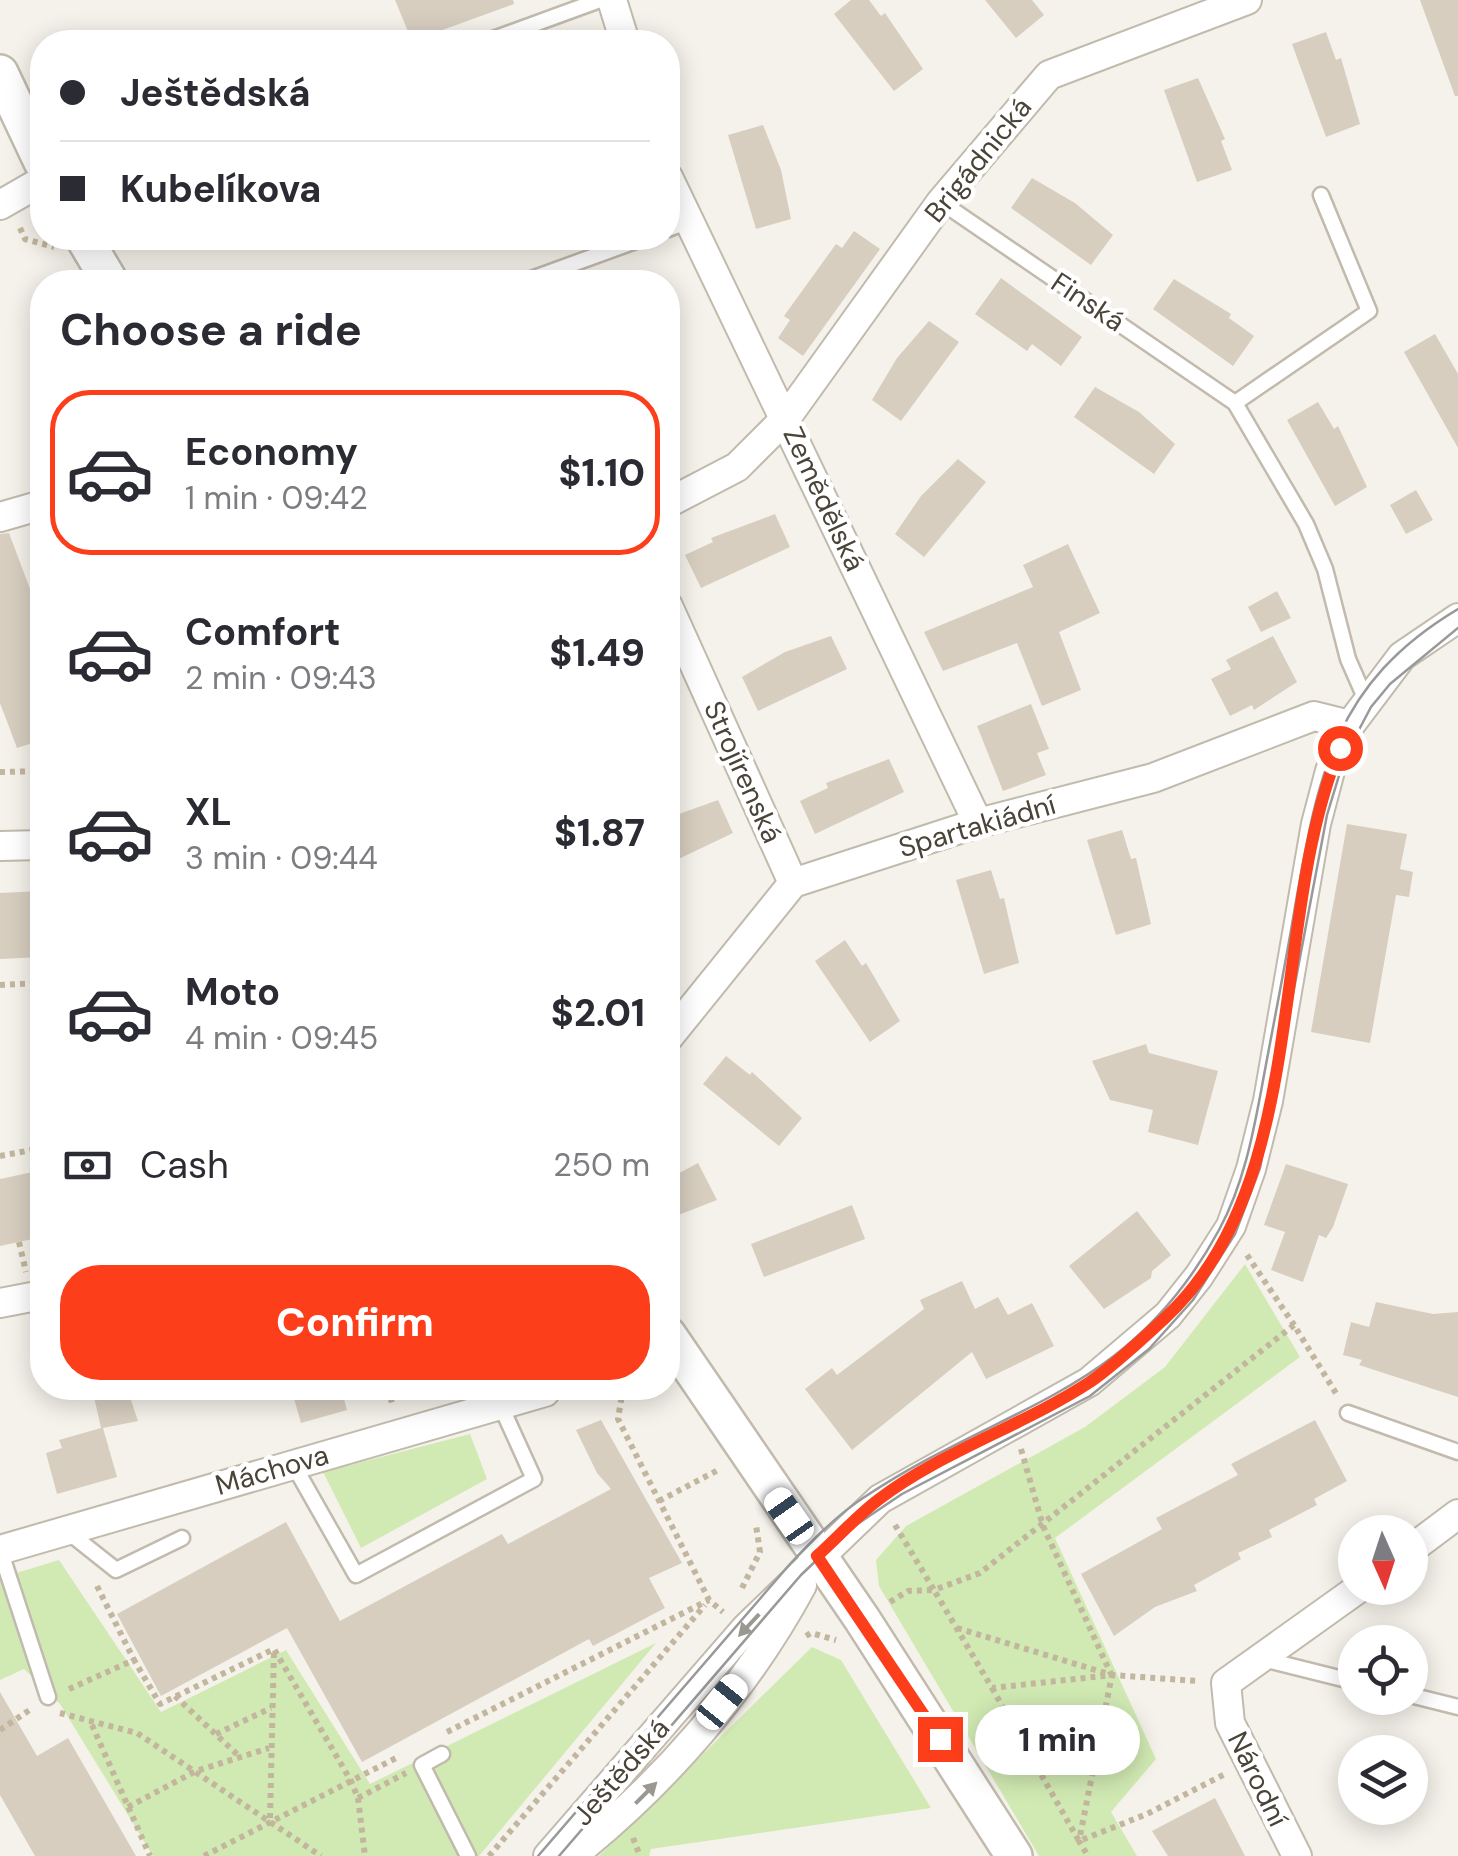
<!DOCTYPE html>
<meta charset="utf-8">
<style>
:root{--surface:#fff;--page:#f2f2f3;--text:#2b2b33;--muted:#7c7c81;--line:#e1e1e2;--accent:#fc3e1b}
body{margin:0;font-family:"DM Sans",sans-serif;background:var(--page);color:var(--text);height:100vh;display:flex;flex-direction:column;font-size:38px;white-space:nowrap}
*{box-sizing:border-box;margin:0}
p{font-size:32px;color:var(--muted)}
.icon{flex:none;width:55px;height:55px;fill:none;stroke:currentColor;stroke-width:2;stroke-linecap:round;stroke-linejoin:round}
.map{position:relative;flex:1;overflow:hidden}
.panel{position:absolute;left:30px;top:270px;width:650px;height:1130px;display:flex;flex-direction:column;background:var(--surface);border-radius:40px;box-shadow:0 5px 25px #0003}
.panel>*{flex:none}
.guide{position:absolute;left:30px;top:30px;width:650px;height:220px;border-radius:40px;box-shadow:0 5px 25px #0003;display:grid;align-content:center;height:220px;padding:0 30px;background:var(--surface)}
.needle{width:65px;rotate:177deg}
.fabs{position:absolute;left:1338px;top:1515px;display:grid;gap:20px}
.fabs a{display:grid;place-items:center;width:90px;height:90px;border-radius:50%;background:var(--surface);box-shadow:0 5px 25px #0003;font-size:50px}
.end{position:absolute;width:45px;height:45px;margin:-22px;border:12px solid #fc3e1b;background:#fff;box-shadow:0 0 0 5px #fff}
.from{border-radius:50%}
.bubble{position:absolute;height:70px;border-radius:35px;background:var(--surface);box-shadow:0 5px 25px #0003;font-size:32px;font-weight:800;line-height:70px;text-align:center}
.car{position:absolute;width:30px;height:60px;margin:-30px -15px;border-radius:12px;box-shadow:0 0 8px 2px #0007;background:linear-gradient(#fff 24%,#345 0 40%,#fff 0 76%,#345 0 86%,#fff 0)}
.guide b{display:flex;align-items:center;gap:35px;height:95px;font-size:38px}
.guide b+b{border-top:2px solid var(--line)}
.guide i{width:25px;height:25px;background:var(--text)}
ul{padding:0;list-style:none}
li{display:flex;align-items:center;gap:30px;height:165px;margin:0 20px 15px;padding:0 10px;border:5px solid transparent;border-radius:40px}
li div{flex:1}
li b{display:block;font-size:38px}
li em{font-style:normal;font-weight:800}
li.on{border-color:var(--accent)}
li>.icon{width:90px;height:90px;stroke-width:1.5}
h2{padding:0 30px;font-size:45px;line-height:120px}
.pay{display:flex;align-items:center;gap:25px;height:110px;padding:0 30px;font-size:38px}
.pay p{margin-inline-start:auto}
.cta{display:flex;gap:20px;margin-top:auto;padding:20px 30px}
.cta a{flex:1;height:115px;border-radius:40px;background:var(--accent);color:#fff;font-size:40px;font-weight:800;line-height:115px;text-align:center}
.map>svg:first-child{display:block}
</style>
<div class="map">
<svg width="1458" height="1856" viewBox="0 0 1458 1856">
<rect width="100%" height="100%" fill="#f5f2eb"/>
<!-- green -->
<g fill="#d1eab3">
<polygon points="1245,1264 1300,1357 1055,1538 1156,1759 1111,1812 1137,1856 1039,1856 879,1586 876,1560 906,1526 1085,1427 1165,1367"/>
<polygon points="470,1434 487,1479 361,1548 323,1472"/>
<polygon points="59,1560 161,1712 286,1650 370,1784 656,1643 479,1856 153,1856 60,1704 24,1669 0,1680 0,1578"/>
<polygon points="812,1647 841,1660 931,1808 651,1849 649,1856 599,1856"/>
</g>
<!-- building -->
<g fill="#d7cec0">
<polygon points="395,0 513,0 514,4 412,41"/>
<polygon points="851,0 869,0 881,16 885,13 923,69 894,91 834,14"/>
<polygon points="985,0 1032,0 1044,15 1016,38"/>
<polygon points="1420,0 1458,0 1458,96 1455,96"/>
<polygon points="1326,32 1336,60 1341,58 1360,124 1326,137 1292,44"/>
<polygon points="1198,78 1225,139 1221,141 1232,170 1197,182 1164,90"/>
<polygon points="763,125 781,170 791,219 756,229 728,135"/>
<polygon points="1032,178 1075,203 1113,235 1091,265 1011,208"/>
<polygon points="854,231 880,249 803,356 778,338 790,320 784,316 836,244 842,248"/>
<polygon points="1001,278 1082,337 1061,366 1032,344 1027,351 975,314"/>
<polygon points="1174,279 1231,314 1229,318 1254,336 1233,366 1153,309"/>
<polygon points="929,321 959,342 901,421 872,400 897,358"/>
<polygon points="1435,334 1458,374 1458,448 1404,352"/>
<polygon points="1095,387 1139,412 1175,444 1154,474 1074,417"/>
<polygon points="1318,402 1334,429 1338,426 1367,487 1335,506 1287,420"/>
<polygon points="958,459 986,482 924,557 895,534 921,496"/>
<polygon points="1416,490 1433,520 1406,534 1390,505"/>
<polygon points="775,514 790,547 701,588 685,555 713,542 711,538"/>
<polygon points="9,533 42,621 42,740 17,748 0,703 0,534"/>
<polygon points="1068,544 1100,613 1059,632 1081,690 1042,706 1017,643 943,671 924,632 1033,587 1023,565"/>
<polygon points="1277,591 1291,618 1261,632 1248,607"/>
<polygon points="831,636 847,669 758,711 742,677 785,652"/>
<polygon points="1273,636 1297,682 1254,710 1252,705 1230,716 1211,679 1231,669 1226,660"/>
<polygon points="1031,704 1049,749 1037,753 1046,775 1003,791 977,726"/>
<polygon points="889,759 904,792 815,834 800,801 828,788 826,783"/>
<polygon points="718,800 733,833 668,864 668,818"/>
<polygon points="1347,824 1407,834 1400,869 1413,872 1409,897 1396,895 1370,1043 1311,1032"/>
<polygon points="1122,830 1131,859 1136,858 1151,924 1116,935 1087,840"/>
<polygon points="991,870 1000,899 1004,898 1019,963 984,974 956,880"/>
<polygon points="42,891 42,957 0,959 0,893"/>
<polygon points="845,940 862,966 866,963 900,1021 870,1042 815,961"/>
<polygon points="1146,1044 1149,1053 1218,1071 1198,1145 1148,1132 1153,1110 1110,1100 1092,1061"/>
<polygon points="726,1056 750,1075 752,1072 802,1118 779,1146 703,1084"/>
<polygon points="698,1163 717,1200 668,1219 668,1179"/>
<polygon points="1286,1164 1348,1184 1333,1227 1326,1238 1319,1235 1303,1282 1271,1270 1285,1232 1264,1225"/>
<polygon points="42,1170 42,1237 0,1246 0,1179"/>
<polygon points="852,1205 865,1239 764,1277 751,1244"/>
<polygon points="1137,1211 1171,1255 1152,1271 1151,1278 1104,1309 1069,1266"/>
<polygon points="962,1281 975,1309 998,1297 1008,1315 1032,1303 1054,1346 986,1379 972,1352 852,1450 805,1389 832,1368 837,1375 924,1309 920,1300"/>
<polygon points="1376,1302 1433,1314 1458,1312 1458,1397 1359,1365 1362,1360 1343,1355 1351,1322 1369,1327"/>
<polygon points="127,1388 138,1421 103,1428 117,1477 57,1494 46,1453 62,1448 59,1440 101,1428 94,1397"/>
<polygon points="291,1388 341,1388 347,1410 301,1423"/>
<polygon points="601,1420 682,1563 649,1578 665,1608 593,1646 589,1639 362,1762 287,1628 161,1696 117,1614 286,1522 340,1621 502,1534 508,1544 611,1489 597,1473 576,1430"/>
<polygon points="1315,1420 1347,1481 1314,1499 1317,1505 1269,1530 1272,1537 1238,1553 1241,1559 1194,1585 1197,1591 1155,1607 1114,1636 1081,1574 1162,1529 1156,1518 1238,1475 1231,1464"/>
<polygon points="0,1692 37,1756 68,1738 136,1856 35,1856 0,1795"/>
<polygon points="1215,1798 1245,1856 1168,1856 1152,1831"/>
</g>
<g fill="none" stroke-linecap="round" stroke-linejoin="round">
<defs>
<g id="service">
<polyline points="485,42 600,0"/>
<polyline points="941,202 1235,403 1306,524 1325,569 1348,659 1366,700"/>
<polyline points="668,229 689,221"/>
<polyline points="523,282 644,238"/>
<polyline points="1235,403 1369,311 1321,195"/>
<polyline points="1348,1413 1458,1452"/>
<polyline points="293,1464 356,1575 534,1479 500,1404"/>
<polyline points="67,1531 116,1570 182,1538"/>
<polyline points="0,1550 48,1697"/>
<polyline points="1263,1659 1355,1682"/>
<polyline points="1410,1695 1458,1707"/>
<polyline points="442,1754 422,1765 468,1856"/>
</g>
<g id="minor">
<polyline points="612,0 625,42"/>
<polyline points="668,177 978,823"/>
<polyline points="0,205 42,181"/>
<polyline points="668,503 737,467 786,418 941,202 1049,75 1247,0"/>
<polyline points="0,517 42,505"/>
<polyline points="668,606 793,883"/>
<polyline points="0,846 42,845"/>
<polyline points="668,1038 793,883 978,823 1153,778 1314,716 1350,725"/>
<polyline points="0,1303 42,1295"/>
<polyline points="0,1550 545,1392"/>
<polyline points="1410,1550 1458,1514"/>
<polyline points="548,1856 747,1627 880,1499 1089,1382 1168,1315 1199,1276 1231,1226 1251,1169 1268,1101 1316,824 1330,771 1350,725 1402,656 1458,618"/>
<path d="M572,1856c92,-73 174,-167 230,-271"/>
<polyline points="1297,1856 1230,1723 1226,1683 1359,1588"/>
</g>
<g id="tertiary">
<polyline points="0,73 42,162"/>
<polyline points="84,238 110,282"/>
<polyline points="668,1335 862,1619 1014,1856"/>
</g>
</defs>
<!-- service casing -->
<use href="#service" stroke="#c1baad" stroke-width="19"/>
<!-- minor casing -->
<use href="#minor" stroke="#c1baad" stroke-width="32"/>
<!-- tertiary casing -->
<use href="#tertiary" stroke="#c1baad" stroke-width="40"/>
<!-- path -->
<g stroke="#c3b69e" stroke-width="6" stroke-dasharray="5 5" stroke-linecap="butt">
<polyline points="20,228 25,239 54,247"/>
<polyline points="0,772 42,771"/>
<polyline points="0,985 42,983"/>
<polyline points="0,1156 42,1148"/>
<polyline points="19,1242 26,1272"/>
<polyline points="1247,1255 1294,1325"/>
<polyline points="388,1388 393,1407"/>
<polyline points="623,1388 618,1419 709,1600 723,1612"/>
<polyline points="1021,1449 1043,1526 1111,1674"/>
<polyline points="659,1501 720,1469"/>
<polyline points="895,1525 934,1590 980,1573 1294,1325 1337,1395"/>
<polyline points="97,1586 134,1660"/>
<polyline points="742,1588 760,1552 756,1525"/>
<polyline points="890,1602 908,1591 934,1590 992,1688 1112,1675 1197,1681"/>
<polyline points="957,1628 1112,1675 1079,1841 1088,1856"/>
<polyline points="806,1636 811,1633 836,1640"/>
<polyline points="992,1688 1079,1841 1147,1814 1227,1773"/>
<polyline points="69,1689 134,1660 160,1704 274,1649 351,1781 358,1798 365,1856"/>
<polyline points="175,1696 241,1758"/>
<polyline points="60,1713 137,1733 321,1856"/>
<polyline points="92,1725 150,1856"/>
<polyline points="0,1730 31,1709"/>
<polyline points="447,1732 709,1600"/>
<polyline points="216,1734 271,1708"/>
<polyline points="358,1798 406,1773"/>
<polyline points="128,1807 196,1771 269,1748"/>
<polyline points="270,1818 274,1650"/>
<polyline points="633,1838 640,1856"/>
<polyline points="204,1856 400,1756"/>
<polyline points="489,1856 705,1605"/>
</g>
<!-- service -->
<use href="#service" stroke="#fff" stroke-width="14"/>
<!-- minor -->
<use href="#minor" stroke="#fff" stroke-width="28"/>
<!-- tertiary -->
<use href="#tertiary" stroke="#fff" stroke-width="35"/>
<!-- tram -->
<g stroke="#999" stroke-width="2.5">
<path d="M538,1856l252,-292c23,-24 46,-48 73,-66 141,-95 265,-100 356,-268 24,-44 34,-95 43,-144 11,-60 23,-119 33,-179 23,-132 39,-224 163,-298"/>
<polyline points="559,1856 801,1575 847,1531 902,1494 1090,1396 1149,1349 1193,1300 1235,1234 1260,1168 1327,815 1345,756 1371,707 1390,684 1458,628"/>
</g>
</g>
<!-- one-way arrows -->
<defs><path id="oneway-solid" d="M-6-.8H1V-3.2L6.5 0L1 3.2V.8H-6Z" transform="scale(2.5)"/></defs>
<g fill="#9b9892">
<use href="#oneway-solid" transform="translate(749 1625) rotate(133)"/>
<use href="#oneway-solid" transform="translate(646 1793) rotate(-45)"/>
</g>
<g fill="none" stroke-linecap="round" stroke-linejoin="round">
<!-- route -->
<path stroke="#fc3e1b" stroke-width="12" d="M940,1739l-123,-183c20,-18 40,-40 61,-56 64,-49 145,-74 212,-118 26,-18 51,-42 75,-64 147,-136 103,-396 175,-570"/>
</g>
<g text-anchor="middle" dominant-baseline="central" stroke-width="9" stroke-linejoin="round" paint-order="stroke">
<!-- street labels -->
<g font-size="28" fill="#4a4338" stroke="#fff">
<text transform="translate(978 160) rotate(-51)">Brigádnická</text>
<text transform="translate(1088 302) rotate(34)">Finská</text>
<text transform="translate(824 499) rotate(65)">Zemědělská</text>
<text transform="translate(743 772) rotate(66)">Strojírenská</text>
<text transform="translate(977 826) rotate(-16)">Spartakiádní</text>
<text transform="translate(272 1470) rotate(-16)">Máchova</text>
<text transform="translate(621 1772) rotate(-49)">Ještědská</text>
<text transform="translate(1258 1779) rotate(64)">Národní</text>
</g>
</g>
</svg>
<div class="fabs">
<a><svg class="needle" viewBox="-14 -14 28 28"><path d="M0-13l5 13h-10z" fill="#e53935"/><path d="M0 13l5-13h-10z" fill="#7c7c81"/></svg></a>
<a><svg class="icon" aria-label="locate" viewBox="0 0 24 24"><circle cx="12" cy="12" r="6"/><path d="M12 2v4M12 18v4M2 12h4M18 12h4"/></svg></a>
<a><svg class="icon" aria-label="layers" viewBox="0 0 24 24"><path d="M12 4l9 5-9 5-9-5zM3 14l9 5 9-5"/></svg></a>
</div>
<i class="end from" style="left:1340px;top:748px"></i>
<i class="end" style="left:940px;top:1739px"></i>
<div class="bubble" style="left:975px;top:1705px;width:165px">1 min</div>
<i class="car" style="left:789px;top:1516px;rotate:325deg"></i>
<i class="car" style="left:722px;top:1702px;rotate:39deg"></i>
<div class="guide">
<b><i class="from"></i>Ještědská</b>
<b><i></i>Kubelíkova</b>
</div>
<section class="panel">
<h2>Choose a ride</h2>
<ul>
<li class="on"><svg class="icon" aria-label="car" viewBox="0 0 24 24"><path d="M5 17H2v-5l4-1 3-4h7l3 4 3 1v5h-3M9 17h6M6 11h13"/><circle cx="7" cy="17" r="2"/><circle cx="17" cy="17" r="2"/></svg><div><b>Economy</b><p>1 min · 09:42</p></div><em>$1.10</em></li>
<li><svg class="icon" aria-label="car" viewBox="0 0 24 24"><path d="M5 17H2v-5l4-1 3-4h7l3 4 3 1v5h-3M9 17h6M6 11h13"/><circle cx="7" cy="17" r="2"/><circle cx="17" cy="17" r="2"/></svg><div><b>Comfort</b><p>2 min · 09:43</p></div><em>$1.49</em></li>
<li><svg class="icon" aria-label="car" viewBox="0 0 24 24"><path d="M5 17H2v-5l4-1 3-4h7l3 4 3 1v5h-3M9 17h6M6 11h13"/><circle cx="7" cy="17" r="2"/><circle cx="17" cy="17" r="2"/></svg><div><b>XL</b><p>3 min · 09:44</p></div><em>$1.87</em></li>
<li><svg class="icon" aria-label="car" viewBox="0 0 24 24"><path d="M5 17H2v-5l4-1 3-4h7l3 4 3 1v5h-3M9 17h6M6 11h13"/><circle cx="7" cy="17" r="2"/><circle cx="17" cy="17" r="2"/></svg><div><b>Moto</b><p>4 min · 09:45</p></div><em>$2.01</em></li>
</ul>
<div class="pay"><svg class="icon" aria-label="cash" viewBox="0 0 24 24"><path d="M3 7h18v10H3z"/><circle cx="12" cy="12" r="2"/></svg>Cash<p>250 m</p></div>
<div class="cta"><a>Confirm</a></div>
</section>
</div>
